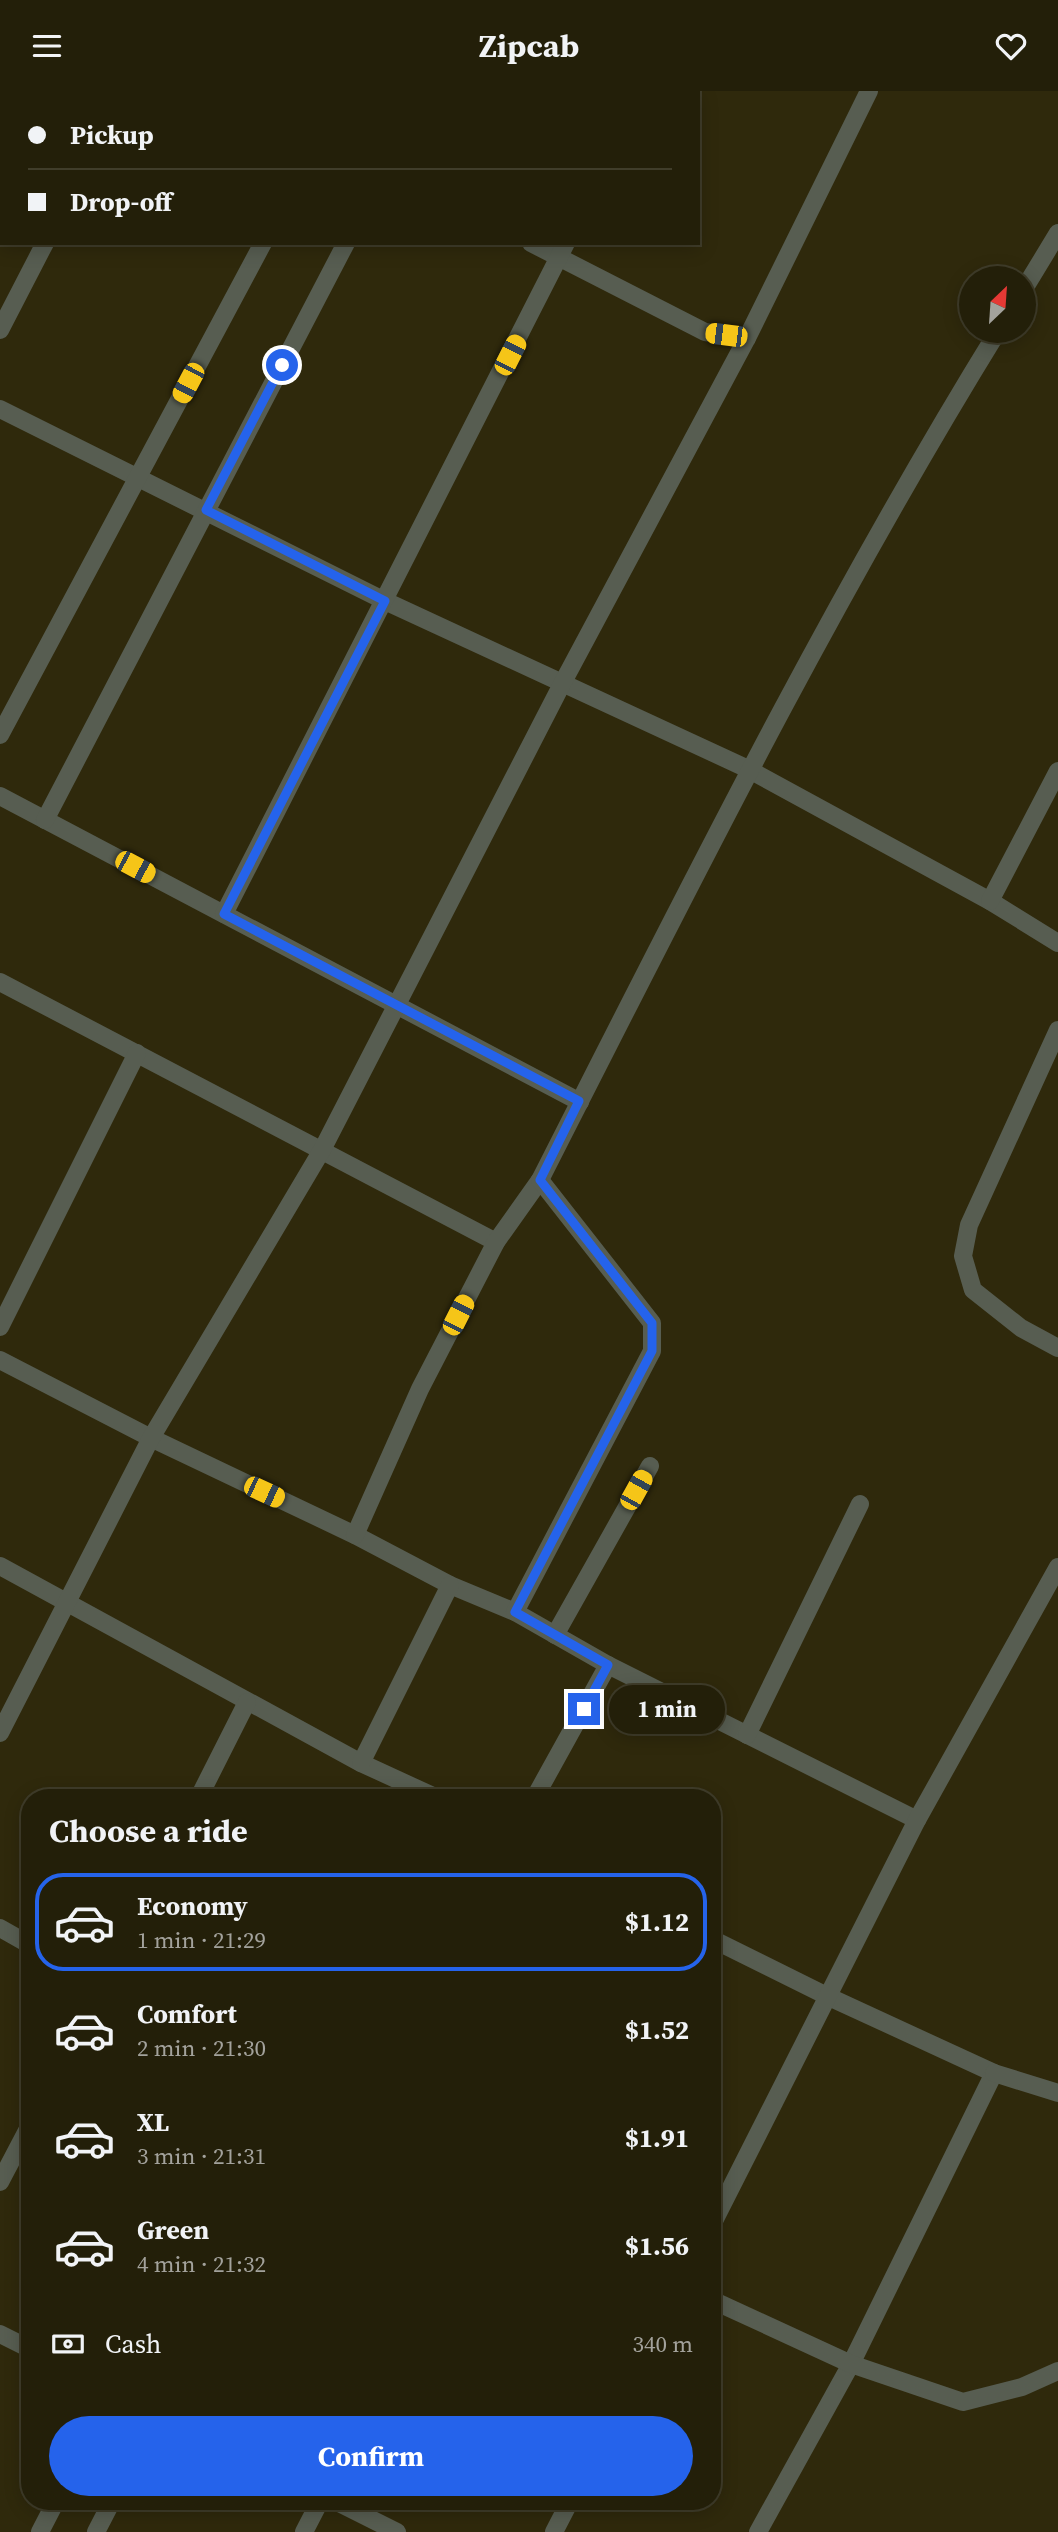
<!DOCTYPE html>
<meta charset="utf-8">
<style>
:root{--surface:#231f09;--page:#2b2712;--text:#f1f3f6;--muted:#a3a29c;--line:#403d2a;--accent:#2563eb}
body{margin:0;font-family:"Source Serif 4",serif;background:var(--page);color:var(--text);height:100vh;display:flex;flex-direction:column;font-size:26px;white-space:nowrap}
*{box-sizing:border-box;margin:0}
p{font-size:23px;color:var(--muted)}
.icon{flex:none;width:38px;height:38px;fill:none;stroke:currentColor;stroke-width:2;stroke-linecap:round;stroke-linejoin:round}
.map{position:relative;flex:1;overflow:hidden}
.side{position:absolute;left:21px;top:1698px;width:700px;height:721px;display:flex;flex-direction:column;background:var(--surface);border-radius:28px;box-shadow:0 4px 18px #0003,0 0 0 2px var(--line)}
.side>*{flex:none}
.guide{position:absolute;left:0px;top:0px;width:700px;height:154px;box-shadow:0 4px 18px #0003,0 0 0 2px var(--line);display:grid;align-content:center;height:154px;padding:0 28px;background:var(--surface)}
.needle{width:46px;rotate:25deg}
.controls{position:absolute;left:959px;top:175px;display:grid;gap:14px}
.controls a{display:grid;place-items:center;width:77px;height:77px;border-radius:50%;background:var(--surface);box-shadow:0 4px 18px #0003,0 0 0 2px var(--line);font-size:35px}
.end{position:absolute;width:32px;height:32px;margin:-16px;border:9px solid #2563eb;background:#fff;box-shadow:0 0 0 4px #fff}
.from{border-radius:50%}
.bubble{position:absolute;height:49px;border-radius:24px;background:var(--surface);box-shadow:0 4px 18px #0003,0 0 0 2px var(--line);font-size:23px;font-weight:700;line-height:49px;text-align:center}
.car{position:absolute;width:21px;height:42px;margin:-21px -10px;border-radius:9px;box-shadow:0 0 5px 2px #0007;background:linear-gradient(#f5c518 24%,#345 0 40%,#f5c518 0 76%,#345 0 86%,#f5c518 0)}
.guide b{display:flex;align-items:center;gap:24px;height:66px;font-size:26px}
.guide b+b{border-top:2px solid var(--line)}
.guide i{width:18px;height:18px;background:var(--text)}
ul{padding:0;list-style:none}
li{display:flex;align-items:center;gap:21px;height:98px;margin:0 14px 10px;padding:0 14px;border:4px solid transparent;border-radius:28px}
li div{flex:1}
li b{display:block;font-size:26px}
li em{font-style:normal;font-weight:700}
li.selected{border-color:var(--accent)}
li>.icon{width:63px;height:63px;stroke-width:1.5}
h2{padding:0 28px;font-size:32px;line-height:84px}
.pay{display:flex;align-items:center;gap:18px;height:77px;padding:0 28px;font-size:26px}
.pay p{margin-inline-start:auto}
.button{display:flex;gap:14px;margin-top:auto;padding:14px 28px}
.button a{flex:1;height:80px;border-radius:42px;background:var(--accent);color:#fff;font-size:28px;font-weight:700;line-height:80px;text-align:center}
header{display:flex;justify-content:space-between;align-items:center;height:91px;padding:0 28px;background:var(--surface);font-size:32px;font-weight:700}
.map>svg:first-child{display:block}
</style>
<header><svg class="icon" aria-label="menu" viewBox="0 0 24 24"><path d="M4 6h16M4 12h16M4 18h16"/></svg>Zipcab<svg class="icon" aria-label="heart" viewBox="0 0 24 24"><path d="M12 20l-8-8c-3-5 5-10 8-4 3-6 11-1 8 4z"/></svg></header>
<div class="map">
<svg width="1058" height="2441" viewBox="0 0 1058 2441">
<rect width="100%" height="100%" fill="#2f290c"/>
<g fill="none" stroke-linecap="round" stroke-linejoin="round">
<!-- minor -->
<g stroke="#575d51" stroke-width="18">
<polyline points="226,0 230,2"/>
<polyline points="124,2 125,0"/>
<polyline points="643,2 643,0"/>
<polyline points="531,152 705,241 747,247"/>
<polyline points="1024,198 1058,142"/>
<polyline points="0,239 45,152"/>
<polyline points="0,318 385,510 748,678 990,810 1058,852"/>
<polyline points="0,644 263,152"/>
<polyline points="0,705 580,1011"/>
<polyline points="45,729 346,152"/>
<polyline points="990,810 1058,680"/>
<polyline points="224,823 566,152"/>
<polyline points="0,891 496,1151"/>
<polyline points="1058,939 969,1134 963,1165 973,1199 1021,1237 1058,1257"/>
<polyline points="0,1236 137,962"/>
<polyline points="0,1269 151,1347 355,1444 450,1494 515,1521 608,1574 917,1729"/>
<path d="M355,1444l65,-146 76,-147 44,-62c146,-287 289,-575 458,-849"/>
<polyline points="0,1475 361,1672 435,1706"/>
<polyline points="515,1521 652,1260 652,1232 540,1089"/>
<polyline points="555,1544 650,1375"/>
<polyline points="0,1642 151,1347 322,1059 562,593 747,247 869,0"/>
<polyline points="747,1644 860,1413"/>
<polyline points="361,1672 450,1494"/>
<polyline points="199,1706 247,1611"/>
<polyline points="535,1706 608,1574"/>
<polyline points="0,1837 30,1854"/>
<polyline points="712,1848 829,1906 994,1982 851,2273 758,2441"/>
<polyline points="994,1982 1058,2002"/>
<polyline points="0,2091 30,2034"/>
<polyline points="712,2134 917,1729 1058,1476"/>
<polyline points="712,2209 851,2273 963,2311 1022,2296 1058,2280"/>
<polyline points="0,2243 30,2258"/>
<polyline points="335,2410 397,2441"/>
<polyline points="40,2441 56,2410"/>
<polyline points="96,2441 112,2410"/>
<polyline points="304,2441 320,2410"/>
<polyline points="554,2441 570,2410"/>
</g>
</g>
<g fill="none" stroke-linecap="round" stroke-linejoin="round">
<!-- route -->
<polyline stroke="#2563eb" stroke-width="9" points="282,274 206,419 385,510 224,823 579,1010 540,1089 652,1232 652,1260 515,1521 608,1574 584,1618"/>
</g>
</svg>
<div class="controls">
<a><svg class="needle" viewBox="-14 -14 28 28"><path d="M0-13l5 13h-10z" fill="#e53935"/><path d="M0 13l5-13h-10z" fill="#a3a29c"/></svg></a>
</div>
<i class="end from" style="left:282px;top:274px"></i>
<i class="end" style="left:584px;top:1618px"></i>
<div class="bubble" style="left:609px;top:1594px;width:116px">1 min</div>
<i class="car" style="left:726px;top:244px;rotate:277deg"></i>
<i class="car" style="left:510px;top:264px;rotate:27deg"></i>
<i class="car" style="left:188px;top:292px;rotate:208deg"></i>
<i class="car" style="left:135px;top:776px;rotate:118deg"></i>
<i class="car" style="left:458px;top:1224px;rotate:27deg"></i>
<i class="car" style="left:636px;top:1399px;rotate:29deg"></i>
<i class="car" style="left:264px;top:1401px;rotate:115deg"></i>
<div class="guide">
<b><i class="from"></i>Pickup</b>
<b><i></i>Drop-off</b>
</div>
<section class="side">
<h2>Choose a ride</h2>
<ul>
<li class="selected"><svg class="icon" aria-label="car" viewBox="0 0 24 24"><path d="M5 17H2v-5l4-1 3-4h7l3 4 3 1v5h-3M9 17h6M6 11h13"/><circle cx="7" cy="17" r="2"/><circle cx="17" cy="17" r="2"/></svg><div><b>Economy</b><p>1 min · 21:29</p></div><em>$1.12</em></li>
<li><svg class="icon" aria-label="car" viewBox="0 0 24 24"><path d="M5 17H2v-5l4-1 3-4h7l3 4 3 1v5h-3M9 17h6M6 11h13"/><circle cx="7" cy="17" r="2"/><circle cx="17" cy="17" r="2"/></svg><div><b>Comfort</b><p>2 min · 21:30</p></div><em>$1.52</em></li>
<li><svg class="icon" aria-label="car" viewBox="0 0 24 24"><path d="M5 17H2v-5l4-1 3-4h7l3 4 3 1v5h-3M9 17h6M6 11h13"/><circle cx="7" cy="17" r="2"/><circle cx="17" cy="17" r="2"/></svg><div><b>XL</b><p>3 min · 21:31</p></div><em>$1.91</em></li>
<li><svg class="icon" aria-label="car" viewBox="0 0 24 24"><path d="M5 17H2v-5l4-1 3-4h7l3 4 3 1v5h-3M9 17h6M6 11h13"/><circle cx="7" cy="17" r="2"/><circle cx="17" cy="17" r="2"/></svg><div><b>Green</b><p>4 min · 21:32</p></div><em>$1.56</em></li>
</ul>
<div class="pay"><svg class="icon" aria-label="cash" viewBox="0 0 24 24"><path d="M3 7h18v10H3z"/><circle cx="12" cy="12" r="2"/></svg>Cash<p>340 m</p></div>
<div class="button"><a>Confirm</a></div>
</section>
</div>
